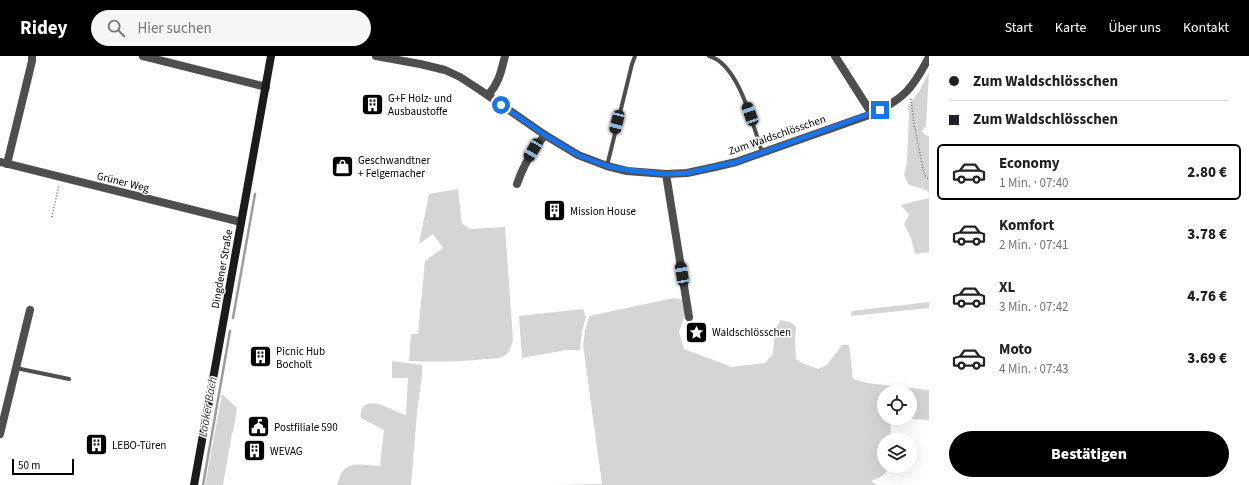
<!DOCTYPE html>
<html lang="de">
<meta charset="utf-8">
<style>
:root{--surface:#fff;--page:#f6f6f6;--text:#202124;--muted:#757577;--line:#e0e0e0;--accent:#000}
body{margin:0;font-family:"Source Sans 3",sans-serif;background:var(--page);color:var(--text);height:100vh;display:flex;flex-direction:column;font-size:15px;white-space:nowrap}
*{box-sizing:border-box;margin:0}
p{font-size:13px;color:var(--muted)}
.icon{flex:none;width:22px;height:22px;fill:none;stroke:currentColor;stroke-width:2;stroke-linecap:round;stroke-linejoin:round}
.map{position:relative;flex:1;overflow:hidden}
.details{display:flex;flex-direction:column;background:var(--surface);width:320px}
.details>*{flex:none}
.banner{display:grid;align-content:center;height:88px;padding:0 20px;background:var(--surface)}
.controls{position:absolute;left:877px;top:329px;display:grid;gap:8px}
.controls a{display:grid;place-items:center;width:40px;height:40px;border-radius:50%;background:var(--surface);box-shadow:0 4px 16px #0002;font-size:20px}
.scale{position:absolute;left:12px;bottom:10px;width:62px;box-sizing:border-box;padding-left:4px;border:2px solid #000;border-top:0;font-size:11px;line-height:14px;white-space:nowrap;color:#000;-webkit-text-stroke:3px #fff;paint-order:stroke}
.end{position:absolute;width:18px;height:18px;margin:-9px;border:5px solid #1a73e8;background:#fff;box-shadow:0 0 0 2px #fff}
.from{border-radius:50%}
.car{position:absolute;width:12px;height:24px;margin:-12px -6px;border-radius:5px;box-shadow:0 0 3px 1px #0007;background:linear-gradient(#222 24%,#8ab4d8 0 40%,#222 0 76%,#8ab4d8 0 86%,#222 0)}
.banner b{display:flex;align-items:center;gap:14px;height:38px;font-size:15px}
.banner b+b{border-top:1px solid var(--line)}
.banner i{width:10px;height:10px;background:var(--text)}
ul{padding:0;list-style:none}
li{display:flex;align-items:center;gap:12px;height:56px;margin:0 8px 6px;padding:0 12px;border:2px solid transparent;border-radius:6px}
li div{flex:1}
li b{display:block;font-size:15px}
li em{font-style:normal;font-weight:800}
li.active{border-color:var(--accent)}
li>.icon{width:36px;height:36px;stroke-width:1.5}
.action{display:flex;gap:8px;margin-top:auto;padding:8px 20px}
.action a{flex:1;height:46px;border-radius:24px;background:var(--accent);color:#fff;font-size:16px;font-weight:800;line-height:46px;text-align:center}
header{display:flex;align-items:center;gap:24px;box-sizing:border-box;height:56px;padding:0 20px;background:var(--accent);color:#fff}
header strong{font-size:19px}
nav{display:flex;gap:22px;margin-inline-start:auto;font-size:14px}
.search{width:280px;height:36px;background:var(--page);display:flex;align-items:center;gap:10px;box-sizing:border-box;padding:0 14px;border-radius:22px;color:var(--muted);font-size:15px}
main{display:flex;flex:1;min-height:0}
.map>svg:first-child{display:block}
</style>
<header>
<strong>Ridey</strong>
<div class="search"><svg class="icon" aria-label="search" viewBox="0 0 24 24"><circle cx="10" cy="10" r="6"/><path d="M15 15l6 6"/></svg>Hier suchen</div>
<nav><a>Start</a><a>Karte</a><a>Über uns</a><a>Kontakt</a></nav>
</header>
<main>
<div class="map">
<svg width="929" height="429" viewBox="0 0 929 429">
<rect width="100%" height="100%" fill="#fff"/>
<!-- green -->
<g fill="#d5d5d5">
<path d="M929,16l-3,54 -4,5 3,4 4,1v57l-3,-3 -17,-5 -5,-10 3,-13 2,-48 -1,-8c9,-11 16,-22 21,-34z"/>
<path d="M458,133l4,35 9,5 34,-2 8,113c-2,7 -3,12 -9,16 -6,3 -13,3 -19,3 -25,3 -50,3 -76,2l2,-27h7l7,-73 18,-13 -10,-14 -14,10 10,-50z"/>
<polygon points="929,142 929,196 915,198 911,182 904,168 909,159 901,149"/>
<path d="M674,242l16,3 -11,31 5,17 48,18 33,-4 8,-9 2,-25 6,-9 11,3 4,4 -1,14 1,18 6,4 16,6 9,-4 15,-20h7l4,34 14,4 62,7v30l-36,-2h17v-26h-26v26h7l-1,22h-6v26h6c-4,8 -10,12 -19,15l6,4h-323l48,-1 -19,-139 2,-14 4,-15z"/>
<polygon points="929,246 929,252 851,260 852,255"/>
<polygon points="583,253 586,261 582,275 580,294 566,294 522,302 519,260"/>
<path d="M392,305l30,4v10l-5,37 -6,73h-74c1,-3 2,-6 3,-9 7,-17 26,-10 40,-10l4,-36 -23,-12c-1,-4 0,-9 3,-12 11,-9 31,7 42,9l2,-37h-16z"/>
<polygon points="222,338 237,352 233,376 232,377 223,429 205,429"/>
</g>
<g fill="none" stroke-linecap="round" stroke-linejoin="round">
<!-- stream -->
<g stroke="#9c9c9c" stroke-width="2.5">
<polyline points="233,262 255,138"/>
<polyline points="203,429 230,275"/>
</g>
<!-- path -->
<g stroke="#707070" stroke-width="1.5" stroke-dasharray="1 2" stroke-linecap="butt">
<polyline points="911,43 914,68 924,118 929,124"/>
<polyline points="52,161 59,129"/>
</g>
<!-- service -->
<g stroke="#4e4e4e" stroke-width="4">
<path d="M709,0c30,8 44,70 53,96"/>
<polyline points="607,110 632,8 635,0"/>
<polyline points="16,312 69,323"/>
</g>
<!-- minor -->
<g stroke="#4e4e4e" stroke-width="8">
<polyline points="143,0 266,31"/>
<path d="M376,0l44,8 25,6 15,7 20,13 65,45 33,20 29,11 20,5 39,3 21,-1 28,-6 21,-5 136,-48c32,-15 41,-26 57,-57"/>
<polyline points="835,0 872,58"/>
<path d="M488,39c11,-12 13,-23 17,-39"/>
<polyline points="0,106 241,166"/>
<polyline points="7,108 32,5 32,0"/>
<polyline points="666,118 689,261"/>
<path d="M517,128c7,-20 15,-33 28,-49"/>
<polyline points="0,378 30,254"/>
</g>
<!-- secondary -->
<polyline stroke="#1b1b1b" stroke-width="8" points="194,429 271,0"/>
</g>
<g fill="none" stroke-linecap="round" stroke-linejoin="round">
<!-- route -->
<polyline stroke="#1a73e8" stroke-width="5" points="501,49 545,79 578,99 607,110 627,114 666,118 687,117 736,106 880,54"/>
</g>
<!-- icons -->
<defs>
<symbol id="building-square" viewBox="-11 -11 22 22"><rect x="-9" y="-9" width="18" height="18" rx="4" fill="#000" stroke="#fff"/><path d="M-4-6H4V6H1V3H-1V6H-4ZM-2.5-4.3h1.7v1.8h-1.7ZM.8-4.3h1.7v1.8H.8ZM-2.5-1h1.7V.8h-1.7ZM.8-1h1.7V.8H.8Z" fill="#fff"/></symbol>
<symbol id="shop-square" viewBox="-11 -11 22 22"><rect x="-9" y="-9" width="18" height="18" rx="4" fill="#000" stroke="#fff"/><path d="M-5-2.5h2.3a2.7 3.5 0 0 1 5.4 0H5L5.5 6h-11ZM-1.5-2.5h3a1.5 2.3 0 0 0-3 0Z" fill="#fff"/></symbol>
<symbol id="sight-square" viewBox="-11 -11 22 22"><rect x="-9" y="-9" width="18" height="18" rx="4" fill="#000" stroke="#fff"/><path d="M0-6L1.8-2.2L6-1.7L2.9 1.2L3.7 5.4L0 3.3L-3.7 5.4L-2.9 1.2L-6-1.7L-1.8-2.2Z" fill="#fff"/></symbol>
<symbol id="civic-square" viewBox="-11 -11 22 22"><rect x="-9" y="-9" width="18" height="18" rx="4" fill="#000" stroke="#fff"/><path d="M-.6-6.5H3V-4.5H.6V-3L4-1V1h2V6H-6V1h2V-1L-.6-3ZM-1.2 2.5V6h2.4V2.5Z" fill="#fff"/></symbol>
</defs>
<g fill-rule="evenodd">
<use href="#building-square" x="360" y="36" width="25" height="25"/>
<use href="#shop-square" x="330" y="98" width="25" height="25"/>
<use href="#building-square" x="542" y="142" width="25" height="25"/>
<use href="#sight-square" x="684" y="264" width="25" height="25"/>
<use href="#building-square" x="248" y="288" width="25" height="25"/>
<use href="#civic-square" x="246" y="358" width="25" height="25"/>
<use href="#building-square" x="84" y="376" width="25" height="25"/>
<use href="#building-square" x="242" y="382" width="25" height="25"/>
</g>
<g text-anchor="middle" dominant-baseline="central" stroke-width="3" stroke-linejoin="round" paint-order="stroke">
<!-- poi labels -->
<g font-size="11" fill="#000" stroke="#fff" text-anchor="start">
<text x="388" y="42">G+F Holz- und<tspan x="388" dy="13">Ausbaustoffe</tspan></text>
<text x="358" y="104">Geschwandtner<tspan x="358" dy="13">+ Felgemacher</tspan></text>
<text x="570" y="155">Mission House</text>
<text x="712" y="276">Waldschlösschen</text>
<text x="276" y="295">Picnic Hub<tspan x="276" dy="13">Bocholt</tspan></text>
<text x="274" y="371">Postfiliale 590</text>
<text x="112" y="389">LEBO-Türen</text>
<text x="270" y="395">WEVAG</text>
</g>
<!-- street labels -->
<g font-size="11" fill="#000" stroke="#fff">
<text transform="translate(777 79) rotate(-19)">Zum Waldschlösschen</text>
<text transform="translate(123 126) rotate(14)">Grüner Weg</text>
<text transform="translate(222 213) rotate(-80)">Dingdener Straße</text>
</g>
<!-- water labels -->
<g font-size="12" font-style="italic" fill="#3d3d3d" stroke="#fff">
<text transform="translate(208 351) rotate(-80)">Laaker Bach</text>
</g>
</g>
</svg>
<div class="controls">
<a><svg class="icon" aria-label="locate" viewBox="0 0 24 24"><circle cx="12" cy="12" r="6"/><path d="M12 2v4M12 18v4M2 12h4M18 12h4"/></svg></a>
<a><svg class="icon" aria-label="layers" viewBox="0 0 24 24"><path d="M12 4l9 5-9 5-9-5zM3 14l9 5 9-5"/></svg></a>
</div>
<div class="scale">50 m</div>
<i class="end from" style="left:501px;top:49px"></i>
<i class="end" style="left:880px;top:54px"></i>
<i class="car" style="left:750px;top:58px;rotate:340deg"></i>
<i class="car" style="left:617px;top:66px;rotate:194deg"></i>
<i class="car" style="left:533px;top:94px;rotate:210deg"></i>
<i class="car" style="left:682px;top:218px;rotate:351deg"></i>
</div>
<section class="details">
<div class="banner">
<b><i class="from"></i>Zum Waldschlösschen</b>
<b><i></i>Zum Waldschlösschen</b>
</div>
<ul>
<li class="active"><svg class="icon" aria-label="car" viewBox="0 0 24 24"><path d="M5 17H2v-5l4-1 3-4h7l3 4 3 1v5h-3M9 17h6M6 11h13"/><circle cx="7" cy="17" r="2"/><circle cx="17" cy="17" r="2"/></svg><div><b>Economy</b><p>1 Min. · 07:40</p></div><em>2.80 €</em></li>
<li><svg class="icon" aria-label="car" viewBox="0 0 24 24"><path d="M5 17H2v-5l4-1 3-4h7l3 4 3 1v5h-3M9 17h6M6 11h13"/><circle cx="7" cy="17" r="2"/><circle cx="17" cy="17" r="2"/></svg><div><b>Komfort</b><p>2 Min. · 07:41</p></div><em>3.78 €</em></li>
<li><svg class="icon" aria-label="car" viewBox="0 0 24 24"><path d="M5 17H2v-5l4-1 3-4h7l3 4 3 1v5h-3M9 17h6M6 11h13"/><circle cx="7" cy="17" r="2"/><circle cx="17" cy="17" r="2"/></svg><div><b>XL</b><p>3 Min. · 07:42</p></div><em>4.76 €</em></li>
<li><svg class="icon" aria-label="car" viewBox="0 0 24 24"><path d="M5 17H2v-5l4-1 3-4h7l3 4 3 1v5h-3M9 17h6M6 11h13"/><circle cx="7" cy="17" r="2"/><circle cx="17" cy="17" r="2"/></svg><div><b>Moto</b><p>4 Min. · 07:43</p></div><em>3.69 €</em></li>
</ul>
<div class="action"><a>Bestätigen</a></div>
</section>
</main>
